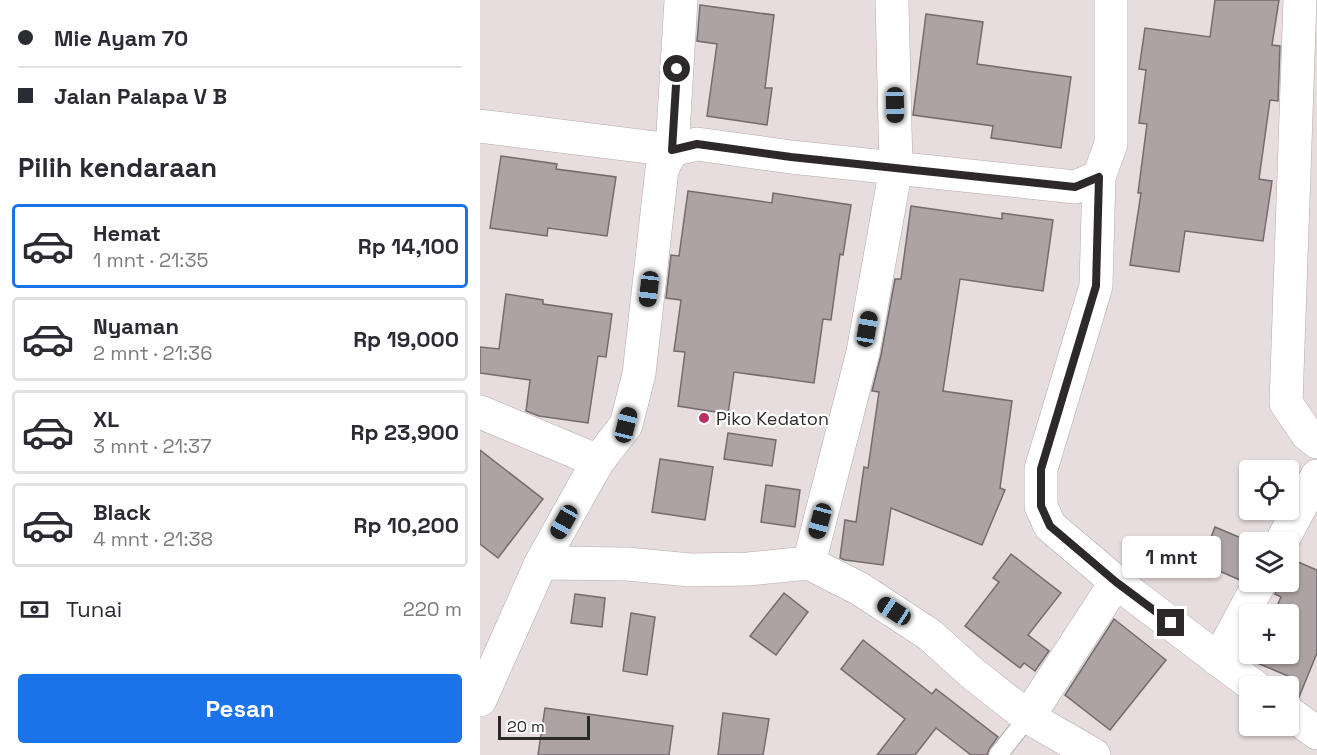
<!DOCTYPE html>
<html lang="id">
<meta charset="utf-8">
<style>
:root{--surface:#fff;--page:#f2f2f3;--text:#2b2b33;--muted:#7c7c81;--line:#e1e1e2;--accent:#1a73e8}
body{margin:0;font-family:"Space Grotesk",sans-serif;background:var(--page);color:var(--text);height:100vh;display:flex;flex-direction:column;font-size:22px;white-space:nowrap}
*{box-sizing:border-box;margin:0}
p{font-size:20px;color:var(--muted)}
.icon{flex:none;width:33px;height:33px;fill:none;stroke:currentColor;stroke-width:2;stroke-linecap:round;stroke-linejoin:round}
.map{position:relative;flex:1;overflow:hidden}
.drawer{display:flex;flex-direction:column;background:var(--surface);width:480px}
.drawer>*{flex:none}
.top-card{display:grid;align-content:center;height:132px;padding:0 18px;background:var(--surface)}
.tools{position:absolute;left:759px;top:460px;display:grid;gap:12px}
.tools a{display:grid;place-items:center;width:60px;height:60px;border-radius:6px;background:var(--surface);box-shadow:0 2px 4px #0004;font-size:30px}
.scale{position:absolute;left:18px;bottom:15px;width:92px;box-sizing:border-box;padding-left:6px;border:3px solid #2d292a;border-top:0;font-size:16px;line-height:21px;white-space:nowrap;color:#2d292a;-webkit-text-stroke:4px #fff;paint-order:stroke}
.end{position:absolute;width:27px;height:27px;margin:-14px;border:8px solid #2d292a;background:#fff;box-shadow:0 0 0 3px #fff}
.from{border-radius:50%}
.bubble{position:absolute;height:42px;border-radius:6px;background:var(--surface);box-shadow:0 2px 4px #0004;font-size:20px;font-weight:600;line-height:42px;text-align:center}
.car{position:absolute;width:18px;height:36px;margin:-18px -9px;border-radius:8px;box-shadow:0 0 4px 2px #0007;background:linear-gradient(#222 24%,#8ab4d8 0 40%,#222 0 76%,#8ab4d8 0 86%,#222 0)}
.top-card b{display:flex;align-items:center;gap:21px;height:57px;font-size:22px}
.top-card b+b{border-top:2px solid var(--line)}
.top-card i{width:15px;height:15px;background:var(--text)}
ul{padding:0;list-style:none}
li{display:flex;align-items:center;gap:18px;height:84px;margin:0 12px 9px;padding:0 6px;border:3px solid var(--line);border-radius:6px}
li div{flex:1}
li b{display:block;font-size:22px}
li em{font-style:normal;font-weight:600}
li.selected{border-color:var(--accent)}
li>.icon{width:54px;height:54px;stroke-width:1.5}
h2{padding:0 18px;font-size:27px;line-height:72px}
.pay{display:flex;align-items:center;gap:15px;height:66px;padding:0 18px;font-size:22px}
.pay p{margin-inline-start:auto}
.action{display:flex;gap:12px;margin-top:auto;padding:12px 18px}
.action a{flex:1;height:69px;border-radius:6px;background:var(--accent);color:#fff;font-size:24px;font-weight:600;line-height:69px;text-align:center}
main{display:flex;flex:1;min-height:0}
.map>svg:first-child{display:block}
</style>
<main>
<section class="drawer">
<div class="top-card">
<b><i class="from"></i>Mie Ayam 70</b>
<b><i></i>Jalan Palapa V B</b>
</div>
<h2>Pilih kendaraan</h2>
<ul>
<li class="selected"><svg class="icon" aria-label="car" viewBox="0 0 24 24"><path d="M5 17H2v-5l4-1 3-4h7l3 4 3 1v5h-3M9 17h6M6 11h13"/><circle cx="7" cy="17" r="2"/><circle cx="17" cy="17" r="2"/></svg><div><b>Hemat</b><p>1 mnt · 21:35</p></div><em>Rp 14,100</em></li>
<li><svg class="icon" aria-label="car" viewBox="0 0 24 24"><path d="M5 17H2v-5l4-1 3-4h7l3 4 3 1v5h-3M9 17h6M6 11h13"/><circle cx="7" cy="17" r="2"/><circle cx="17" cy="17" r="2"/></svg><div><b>Nyaman</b><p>2 mnt · 21:36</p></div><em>Rp 19,000</em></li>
<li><svg class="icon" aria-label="car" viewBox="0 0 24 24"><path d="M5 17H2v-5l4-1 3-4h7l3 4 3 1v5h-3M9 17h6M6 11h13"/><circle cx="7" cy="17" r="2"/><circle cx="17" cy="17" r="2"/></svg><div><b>XL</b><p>3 mnt · 21:37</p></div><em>Rp 23,900</em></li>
<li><svg class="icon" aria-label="car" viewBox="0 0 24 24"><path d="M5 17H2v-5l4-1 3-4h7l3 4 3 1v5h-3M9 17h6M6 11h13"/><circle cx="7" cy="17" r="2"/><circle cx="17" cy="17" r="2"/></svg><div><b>Black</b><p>4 mnt · 21:38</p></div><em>Rp 10,200</em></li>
</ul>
<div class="pay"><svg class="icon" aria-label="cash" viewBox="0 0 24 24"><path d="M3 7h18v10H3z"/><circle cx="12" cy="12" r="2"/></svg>Tunai<p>220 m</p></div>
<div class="action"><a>Pesan</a></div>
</section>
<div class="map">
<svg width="837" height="755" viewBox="0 0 837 755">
<rect width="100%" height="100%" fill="#e7dcde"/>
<!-- building -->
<g fill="#ada3a5" stroke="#746b6d" stroke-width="1.5">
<polygon points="735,0 799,0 792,45 800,46 798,101 790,100 779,179 792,181 783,241 705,231 699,272 650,265 661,193 658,193 667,124 659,123 666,70 659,69 665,28 730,37"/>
<polygon points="220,5 294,15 285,88 292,88 287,125 227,116 237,44 217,41"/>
<polygon points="446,14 503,22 497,64 591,77 581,148 511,138 513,126 433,115"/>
<polygon points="21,156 77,164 76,169 136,177 127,236 68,228 67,236 10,228"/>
<polygon points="208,191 292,203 293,193 371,205 363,255 360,254 351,320 343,319 334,383 254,372 248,414 198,406 205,352 194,351 201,300 186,298 191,255 199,256"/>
<polygon points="431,206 522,219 522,213 573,220 563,291 480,279 463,391 532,401 520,488 525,490 502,545 411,508 403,565 365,560 360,558 365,520 376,522 384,467 388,468 399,392 392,391 401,355 415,279 421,279"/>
<polygon points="26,294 63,300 63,304 132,314 126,357 118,356 108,423 59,416 46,411 50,380 0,373 0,347 19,349"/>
<polygon points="248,433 296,440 292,466 244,459"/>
<polygon points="0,450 63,499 18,558 0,544"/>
<polygon points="180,459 233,467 225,520 172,512"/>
<polygon points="286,485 320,490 315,527 281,522"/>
<polygon points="735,527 773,543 770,543 770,567 760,580 721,563"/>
<polygon points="531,554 581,593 548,635 569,651 555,671 544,663 540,668 485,626 519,582 513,578"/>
<polygon points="811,559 837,570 837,653 819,697 808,693 808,676 770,660 762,654 808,654 808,611 797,606 801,597 795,594 799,582 808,582 808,560"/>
<polygon points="304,593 328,612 296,655 270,636"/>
<polygon points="95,594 125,598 122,627 91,623"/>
<polygon points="151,613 175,617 167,675 143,671"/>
<polygon points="634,619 686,660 630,730 585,695"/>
<polygon points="383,640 452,694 456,689 518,737 509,749 507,755 491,755 456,728 435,755 397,755 425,719 361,669"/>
<polygon points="65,708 193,726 189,755 58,755"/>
<polygon points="243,713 289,719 283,755 238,755"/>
</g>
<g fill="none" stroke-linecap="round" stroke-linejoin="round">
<defs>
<polyline id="lane" points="518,755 548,717"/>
<g id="street">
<polyline points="631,0 631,144 619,177 616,286 561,469 561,506 570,526 636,582 775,687"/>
<polyline points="820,0 806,403 827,434 837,442"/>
<polyline points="0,126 192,150 201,0"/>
<polyline points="0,412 118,461"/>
<polyline points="801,543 837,476"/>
<polyline points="61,563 147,564 210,570 268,569 329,563 380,589 450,635 492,673 548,717 614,755"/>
<polyline points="329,563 383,352 416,168 412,0"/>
<polyline points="738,660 780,582"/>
<polyline points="0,700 61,563 118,461 146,425 159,374 182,169 192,150 217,144 311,157 595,187 619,177"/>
<polyline points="808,712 837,733"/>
<polyline points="548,717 636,582"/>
</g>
</defs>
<!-- lane casing -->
<use href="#lane" stroke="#b3a9ab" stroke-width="20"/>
<!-- street casing -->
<use href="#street" stroke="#b3a9ab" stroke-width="34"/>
<!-- lane -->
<use href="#lane" stroke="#fff" stroke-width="18"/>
<!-- street -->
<use href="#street" stroke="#fff" stroke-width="33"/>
</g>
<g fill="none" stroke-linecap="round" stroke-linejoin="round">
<!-- route -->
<polyline stroke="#2d292a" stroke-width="8" points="197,69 192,150 217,144 311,157 595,187 619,177 616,286 561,469 561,506 570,526 636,582 691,623"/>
</g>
<!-- markers -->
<circle fill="#ba2e65" stroke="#fff" stroke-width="2" cx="224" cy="418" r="6"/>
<g text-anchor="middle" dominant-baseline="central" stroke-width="4.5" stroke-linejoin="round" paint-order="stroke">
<!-- poi labels -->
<g font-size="18" fill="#2d292a" stroke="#fff" text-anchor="start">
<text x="236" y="418">Piko Kedaton</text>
</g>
</g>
</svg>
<div class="tools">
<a><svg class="icon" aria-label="locate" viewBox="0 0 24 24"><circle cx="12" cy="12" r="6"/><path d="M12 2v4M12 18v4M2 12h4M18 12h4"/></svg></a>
<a><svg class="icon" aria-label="layers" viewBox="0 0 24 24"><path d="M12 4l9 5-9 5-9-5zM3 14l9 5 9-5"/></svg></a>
<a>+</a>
<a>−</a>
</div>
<div class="scale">20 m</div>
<i class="end from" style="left:197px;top:69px"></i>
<i class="end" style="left:691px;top:623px"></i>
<div class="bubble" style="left:642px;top:536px;width:99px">1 mnt</div>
<i class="car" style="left:415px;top:105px;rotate:179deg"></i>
<i class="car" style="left:169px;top:289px;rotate:187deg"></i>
<i class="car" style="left:387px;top:329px;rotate:10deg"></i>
<i class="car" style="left:146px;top:425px;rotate:14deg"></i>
<i class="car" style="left:340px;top:521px;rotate:195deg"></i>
<i class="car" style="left:84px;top:522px;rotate:209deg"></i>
<i class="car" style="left:414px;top:611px;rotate:303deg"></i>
</div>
</main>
